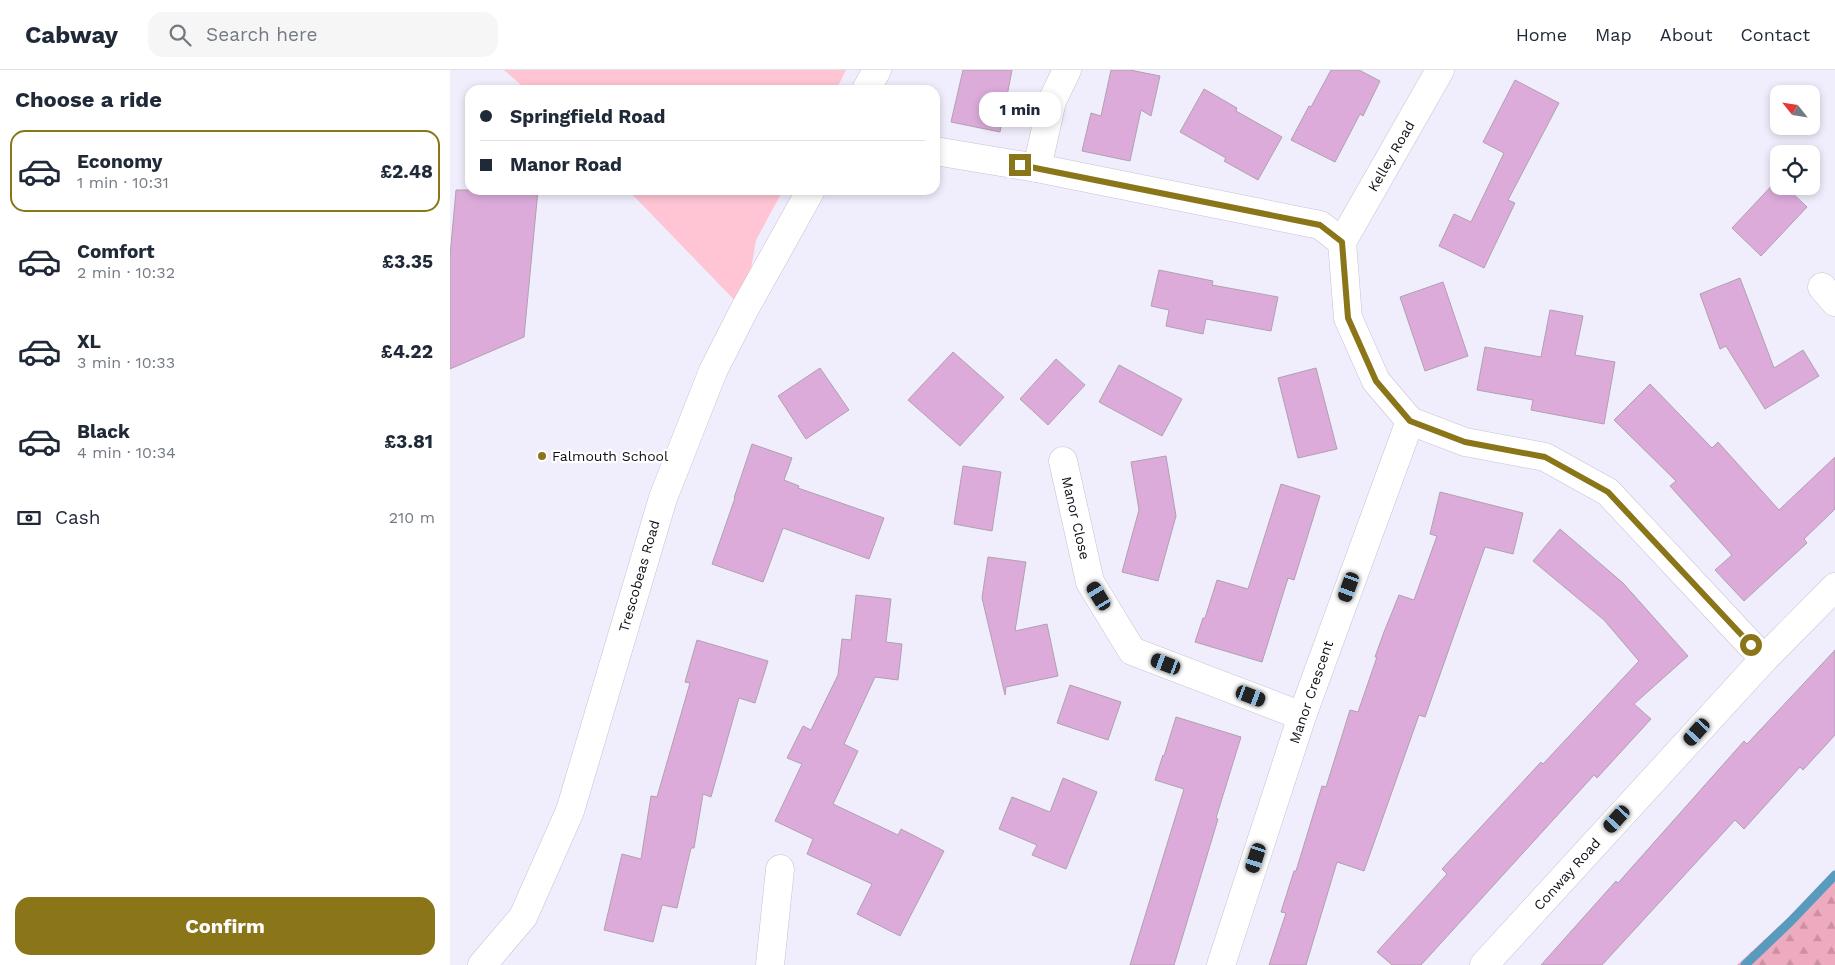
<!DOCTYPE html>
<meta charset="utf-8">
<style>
:root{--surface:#fff;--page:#f6f6f7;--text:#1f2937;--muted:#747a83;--line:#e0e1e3;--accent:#8a7519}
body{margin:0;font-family:"Work Sans",sans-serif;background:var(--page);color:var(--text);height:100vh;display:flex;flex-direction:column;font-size:19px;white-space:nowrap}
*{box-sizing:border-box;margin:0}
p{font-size:16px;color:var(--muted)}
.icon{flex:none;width:28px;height:28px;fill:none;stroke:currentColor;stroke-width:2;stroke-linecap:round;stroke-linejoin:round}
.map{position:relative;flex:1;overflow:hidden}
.panel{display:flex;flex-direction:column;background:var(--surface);width:450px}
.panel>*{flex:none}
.hud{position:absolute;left:15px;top:15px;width:475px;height:110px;border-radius:15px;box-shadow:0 2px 8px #0003;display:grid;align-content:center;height:110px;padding:0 15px;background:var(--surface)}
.needle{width:32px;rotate:300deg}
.buttons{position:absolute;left:1320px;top:15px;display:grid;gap:10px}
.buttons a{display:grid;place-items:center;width:50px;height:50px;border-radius:10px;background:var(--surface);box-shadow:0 2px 8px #0003;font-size:25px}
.end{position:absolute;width:22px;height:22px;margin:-11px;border:6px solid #8a7519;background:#fff;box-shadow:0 0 0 2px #fff}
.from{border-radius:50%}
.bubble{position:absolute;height:35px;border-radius:15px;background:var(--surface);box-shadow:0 2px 8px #0003;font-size:16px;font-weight:700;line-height:35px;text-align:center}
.car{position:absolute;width:15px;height:30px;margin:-15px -8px;border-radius:6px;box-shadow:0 0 4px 1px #0007;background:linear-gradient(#222 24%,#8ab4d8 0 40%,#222 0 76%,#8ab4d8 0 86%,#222 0)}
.hud b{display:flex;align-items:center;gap:18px;height:48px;font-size:19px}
.hud b+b{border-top:1px solid var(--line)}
.hud i{width:12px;height:12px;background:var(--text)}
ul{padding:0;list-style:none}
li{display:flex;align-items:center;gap:15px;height:82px;margin:0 10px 8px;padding:0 5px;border:2px solid transparent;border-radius:15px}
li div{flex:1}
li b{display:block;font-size:19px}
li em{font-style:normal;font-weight:700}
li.selected{border-color:var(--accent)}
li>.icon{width:45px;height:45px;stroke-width:1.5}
h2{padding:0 15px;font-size:22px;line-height:60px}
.pay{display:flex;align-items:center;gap:12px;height:55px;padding:0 15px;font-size:19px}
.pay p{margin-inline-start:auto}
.button{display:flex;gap:10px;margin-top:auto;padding:10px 15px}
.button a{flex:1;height:58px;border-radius:15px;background:var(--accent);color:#fff;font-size:20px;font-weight:700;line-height:58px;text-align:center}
header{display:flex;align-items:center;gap:30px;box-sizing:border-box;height:70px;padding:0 25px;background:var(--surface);border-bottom:1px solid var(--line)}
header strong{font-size:24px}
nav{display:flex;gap:28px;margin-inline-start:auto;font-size:18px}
.search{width:350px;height:45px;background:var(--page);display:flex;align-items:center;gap:12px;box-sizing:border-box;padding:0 18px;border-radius:15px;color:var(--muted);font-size:19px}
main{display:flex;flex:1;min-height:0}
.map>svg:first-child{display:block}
</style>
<header>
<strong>Cabway</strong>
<div class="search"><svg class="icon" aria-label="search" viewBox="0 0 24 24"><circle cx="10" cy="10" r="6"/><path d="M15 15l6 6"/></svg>Search here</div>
<nav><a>Home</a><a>Map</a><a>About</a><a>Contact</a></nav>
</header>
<main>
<section class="panel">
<h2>Choose a ride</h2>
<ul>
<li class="selected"><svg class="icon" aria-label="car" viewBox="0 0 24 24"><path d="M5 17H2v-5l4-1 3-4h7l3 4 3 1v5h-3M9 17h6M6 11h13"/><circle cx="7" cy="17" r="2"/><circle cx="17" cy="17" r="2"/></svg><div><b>Economy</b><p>1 min · 10:31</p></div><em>£2.48</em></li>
<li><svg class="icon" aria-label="car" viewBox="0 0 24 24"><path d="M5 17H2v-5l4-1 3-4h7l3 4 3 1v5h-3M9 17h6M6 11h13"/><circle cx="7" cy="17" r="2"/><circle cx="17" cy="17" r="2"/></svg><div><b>Comfort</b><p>2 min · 10:32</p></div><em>£3.35</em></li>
<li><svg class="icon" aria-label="car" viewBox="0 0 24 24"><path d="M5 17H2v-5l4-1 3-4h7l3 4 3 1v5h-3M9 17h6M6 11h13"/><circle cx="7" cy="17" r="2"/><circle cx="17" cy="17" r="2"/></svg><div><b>XL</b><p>3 min · 10:33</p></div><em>£4.22</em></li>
<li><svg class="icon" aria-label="car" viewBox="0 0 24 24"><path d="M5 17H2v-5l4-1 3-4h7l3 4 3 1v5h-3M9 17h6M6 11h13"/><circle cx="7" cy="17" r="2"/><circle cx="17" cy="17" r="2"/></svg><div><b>Black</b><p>4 min · 10:34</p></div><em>£3.81</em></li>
</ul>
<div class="pay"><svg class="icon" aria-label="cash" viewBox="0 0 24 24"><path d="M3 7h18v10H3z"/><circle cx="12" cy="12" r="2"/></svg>Cash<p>210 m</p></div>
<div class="button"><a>Confirm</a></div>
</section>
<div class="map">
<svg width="1385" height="895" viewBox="0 0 1385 895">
<defs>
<pattern id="forest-firs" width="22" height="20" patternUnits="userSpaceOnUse" patternTransform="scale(1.25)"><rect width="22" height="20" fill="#eeaabe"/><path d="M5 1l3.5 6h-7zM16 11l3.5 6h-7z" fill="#cb91a2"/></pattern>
</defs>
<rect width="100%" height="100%" fill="#f0edfc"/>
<!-- grass -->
<g fill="#ffc5d5">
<polygon points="54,0 396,0 386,20 77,20"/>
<polygon points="178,120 333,120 306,170 294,240"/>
</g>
<!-- forest -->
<polygon fill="url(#forest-firs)" points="1385,805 1385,895 1287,895"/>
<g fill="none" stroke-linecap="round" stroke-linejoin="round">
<!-- stream -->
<polyline stroke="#599bbd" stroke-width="9" points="1295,895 1341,851 1385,805"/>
</g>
<!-- building -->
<g fill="#dcabda" stroke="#b0a1af">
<polygon points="513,0 562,0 550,62 501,52"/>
<polygon points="661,0 680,0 710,6 701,46 691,40 680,91 632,81 641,43 651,46"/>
<polygon points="881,0 909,0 930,11 913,46 910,44 885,92 841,70 859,36 861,37"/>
<polygon points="1065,10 1109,33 1058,130 1065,133 1034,198 989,176 1004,144 1021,152 1054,83 1033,72"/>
<polygon points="754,19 787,38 786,41 832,67 808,110 774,91 776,88 730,62"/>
<polygon points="1328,109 1329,116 1335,116 1357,137 1311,186 1282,158"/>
<polygon points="6,120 88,120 74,267 0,299 0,186"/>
<polygon points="709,200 763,211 762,215 828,227 821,261 756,249 753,264 716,256 719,240 701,236"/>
<polygon points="1290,208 1324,298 1353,280 1369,306 1315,339 1276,276 1270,279 1250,224"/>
<polygon points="993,212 1018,286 975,301 950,227"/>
<polygon points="1100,240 1133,246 1125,285 1165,292 1154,354 1081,340 1083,330 1027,320 1035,277 1091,287"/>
<polygon points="503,282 554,327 510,376 458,330"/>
<polygon points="606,289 635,315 598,355 570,329"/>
<polygon points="669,295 732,329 712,366 649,332"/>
<polygon points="370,298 399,340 356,369 328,326"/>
<polygon points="866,298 887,379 848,388 828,308"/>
<polygon points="1200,314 1262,378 1268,372 1329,440 1385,387 1385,439 1354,469 1357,473 1294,531 1265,500 1282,485 1220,416 1226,411 1164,350"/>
<polygon points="302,374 342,388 334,410 349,416 348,418 434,448 419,489 333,458 313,512 262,494 285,428 284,428"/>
<polygon points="716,386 726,446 708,511 672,502 689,440 681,392"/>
<polygon points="513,396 551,402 542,461 504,454"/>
<polygon points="831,414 870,426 844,510 838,508 812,592 745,572 753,548 755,548 767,510 798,519"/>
<polygon points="990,422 1073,443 1063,484 1035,477 975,647 969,645 914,801 887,792 856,895 819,895 836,843 831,842 844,801 846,801 872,716 876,717 900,640 908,642 927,587 925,587 934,562 949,525 964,530 987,466 980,464"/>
<polygon points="1110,459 1173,513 1238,586 1184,634 1201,649 1147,708 1144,705 971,895 942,895 927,882 997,804 992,799 1091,692 1093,694 1189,591 1154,550 1083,491"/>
<polygon points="538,487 576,492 565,561 597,554 608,606 556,617 555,625 532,528"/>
<polygon points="406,525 441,529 436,572 452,574 448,610 425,607 394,674 408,681 383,734 448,765 451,759 494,781 450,866 407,844 422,814 357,784 363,769 325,751 352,694 337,688 353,656 361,660 388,605 392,569 401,570"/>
<polygon points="247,570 318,591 305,633 289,628 261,727 253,724 244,778 241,778 227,838 212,835 203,872 154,860 172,784 191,789 201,726 207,727 240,613 235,612"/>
<polygon points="1385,580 1385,665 1353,700 1350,697 1294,759 1285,750 1152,895 1091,895 1166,811 1168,813 1294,671 1297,674"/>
<polygon points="620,615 671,632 658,670 607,653"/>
<polygon points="726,647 791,667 766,748 768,749 724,895 680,895 734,719 705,710 713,685 714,686"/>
<polygon points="613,708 647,722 616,799 582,785 587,775 549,759 562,727 600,742"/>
</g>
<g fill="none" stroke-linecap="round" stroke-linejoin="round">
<defs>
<g id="minor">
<polyline points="485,81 587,98 870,155 892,172"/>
<polyline points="587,98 602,31 617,0"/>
<polyline points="892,172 898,248 926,311 960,351 1015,372 1095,387 1158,422 1314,589"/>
<polyline points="892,172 990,0"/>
<polyline points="1372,217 1385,232"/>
<polyline points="613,391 640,512 682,581 852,646"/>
<polyline points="320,895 330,799"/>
<polyline points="771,895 852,646 960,351"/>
<polyline points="1034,895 1314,589 1385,517"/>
</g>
<g id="tertiary">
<polyline points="416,20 427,0"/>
<polyline points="32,895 73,847 120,741 213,428 263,301 294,240 361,120"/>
</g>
</defs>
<!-- minor casing -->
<use href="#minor" stroke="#c6c2d5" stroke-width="29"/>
<!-- tertiary casing -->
<use href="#tertiary" stroke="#c6c2d5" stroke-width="29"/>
<!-- minor -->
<use href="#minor" stroke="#fff" stroke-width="28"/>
<!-- tertiary -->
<use href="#tertiary" stroke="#fff" stroke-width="28"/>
</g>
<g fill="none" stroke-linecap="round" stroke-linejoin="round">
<!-- route -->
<polyline stroke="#8a7519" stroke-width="6" points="570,95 870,155 892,172 898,248 926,311 960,351 1015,372 1095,387 1158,422 1301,575"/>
</g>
<!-- markers -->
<circle fill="#8a7519" stroke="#fff" stroke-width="2" cx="92" cy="386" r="5"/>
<g text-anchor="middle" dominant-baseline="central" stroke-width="4.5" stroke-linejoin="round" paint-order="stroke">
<!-- street labels -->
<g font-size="14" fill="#100f15" stroke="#fff">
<text transform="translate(941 86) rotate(-60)">Kelley Road</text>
<text transform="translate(626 448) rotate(77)">Manor Close</text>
<text transform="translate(189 506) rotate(-74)">Trescobeas Road</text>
<text transform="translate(861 622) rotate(-71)">Manor Crescent</text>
<text transform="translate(1117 804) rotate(-48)">Conway Road</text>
</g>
<!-- poi labels -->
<g font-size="14" fill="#100f15" stroke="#fff" text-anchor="start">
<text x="102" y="386">Falmouth School</text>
</g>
</g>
</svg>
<div class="buttons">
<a><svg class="needle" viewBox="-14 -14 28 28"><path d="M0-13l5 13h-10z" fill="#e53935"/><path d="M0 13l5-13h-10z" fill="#747a83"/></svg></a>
<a><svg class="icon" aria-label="locate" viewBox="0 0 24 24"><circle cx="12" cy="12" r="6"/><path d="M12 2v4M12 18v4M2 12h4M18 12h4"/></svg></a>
</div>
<i class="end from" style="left:1301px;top:575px"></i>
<i class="end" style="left:570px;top:95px"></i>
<div class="bubble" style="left:529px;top:22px;width:82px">1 min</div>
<i class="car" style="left:899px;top:517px;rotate:200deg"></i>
<i class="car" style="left:649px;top:526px;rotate:329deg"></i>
<i class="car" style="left:716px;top:594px;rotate:291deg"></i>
<i class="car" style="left:801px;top:626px;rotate:111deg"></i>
<i class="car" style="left:1247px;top:662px;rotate:222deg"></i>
<i class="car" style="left:1167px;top:749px;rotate:222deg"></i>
<i class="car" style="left:806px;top:788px;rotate:198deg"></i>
<div class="hud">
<b><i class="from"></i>Springfield Road</b>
<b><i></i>Manor Road</b>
</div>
</div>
</main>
